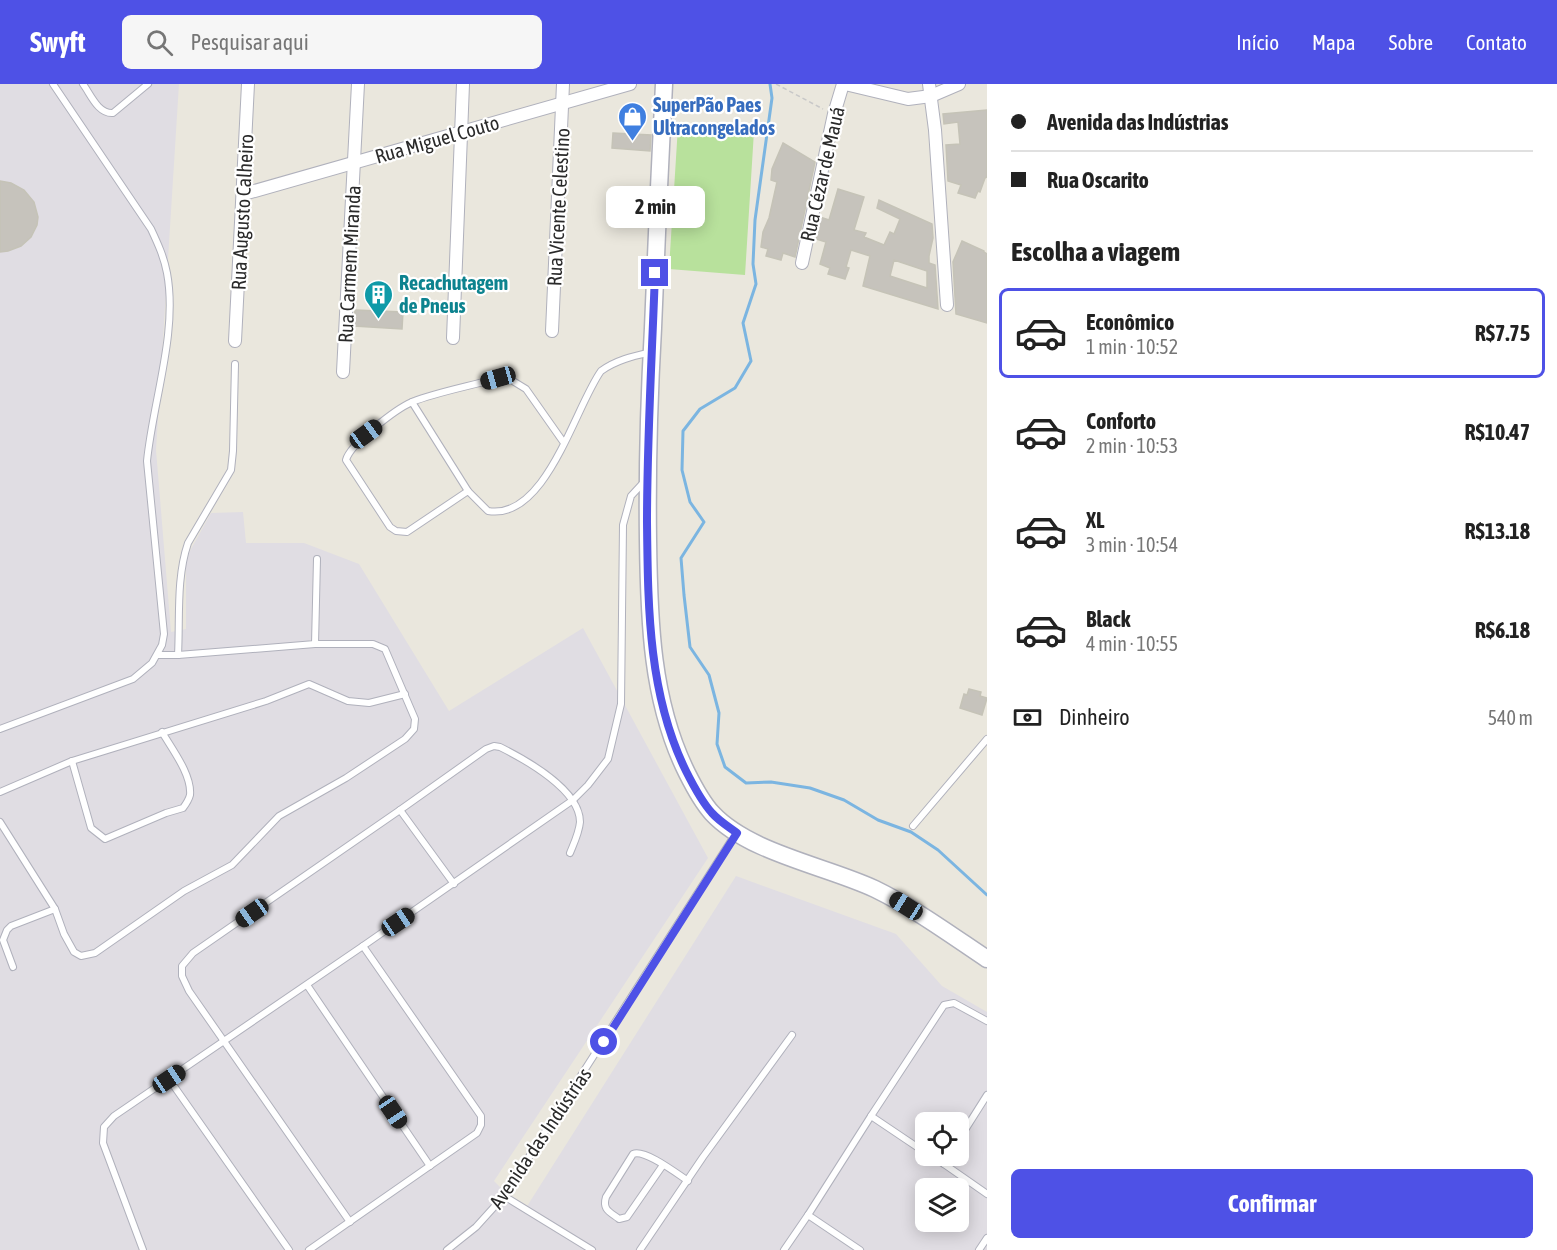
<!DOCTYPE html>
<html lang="pt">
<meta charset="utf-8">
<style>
:root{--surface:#fff;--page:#f6f6f6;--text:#222;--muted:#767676;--line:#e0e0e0;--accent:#4e51e6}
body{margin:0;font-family:"Asap Condensed",sans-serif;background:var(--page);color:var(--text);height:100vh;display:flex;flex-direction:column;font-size:22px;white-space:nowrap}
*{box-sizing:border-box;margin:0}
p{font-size:20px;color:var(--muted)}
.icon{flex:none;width:33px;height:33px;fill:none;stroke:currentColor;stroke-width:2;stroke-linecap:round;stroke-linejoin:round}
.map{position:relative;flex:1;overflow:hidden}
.sheet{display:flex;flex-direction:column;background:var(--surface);width:570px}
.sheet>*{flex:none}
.hud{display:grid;align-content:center;height:132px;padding:0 24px;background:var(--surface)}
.controls{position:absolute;left:915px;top:1028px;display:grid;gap:12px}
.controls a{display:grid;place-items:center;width:54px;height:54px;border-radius:9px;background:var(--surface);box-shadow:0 3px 15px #0003;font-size:30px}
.end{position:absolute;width:27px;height:27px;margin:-14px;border:8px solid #4e51e6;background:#fff;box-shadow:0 0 0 3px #fff}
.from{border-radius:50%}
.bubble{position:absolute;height:42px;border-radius:9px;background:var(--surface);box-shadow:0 3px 15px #0003;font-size:20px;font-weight:700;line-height:42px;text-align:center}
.car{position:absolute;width:18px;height:36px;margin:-18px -9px;border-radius:8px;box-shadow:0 0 4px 2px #0007;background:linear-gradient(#222 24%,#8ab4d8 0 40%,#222 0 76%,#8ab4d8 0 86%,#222 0)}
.hud b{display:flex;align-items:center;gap:21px;height:57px;font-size:22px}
.hud b+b{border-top:2px solid var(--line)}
.hud i{width:15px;height:15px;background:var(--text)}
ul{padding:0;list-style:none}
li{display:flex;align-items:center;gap:18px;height:90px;margin:0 12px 9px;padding:0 12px;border:3px solid transparent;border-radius:9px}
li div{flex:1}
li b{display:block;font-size:22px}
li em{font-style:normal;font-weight:700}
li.current{border-color:var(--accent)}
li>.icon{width:54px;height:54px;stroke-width:1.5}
h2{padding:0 24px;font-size:27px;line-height:72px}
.pay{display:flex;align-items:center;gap:15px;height:66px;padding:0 24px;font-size:22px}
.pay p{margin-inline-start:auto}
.button{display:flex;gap:12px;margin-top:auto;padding:12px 24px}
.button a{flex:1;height:69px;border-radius:9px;background:var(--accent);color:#fff;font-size:24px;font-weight:700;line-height:69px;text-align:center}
header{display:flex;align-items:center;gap:36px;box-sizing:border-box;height:84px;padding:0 30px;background:var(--accent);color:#fff}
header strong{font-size:28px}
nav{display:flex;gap:33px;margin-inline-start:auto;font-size:21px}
.search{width:420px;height:54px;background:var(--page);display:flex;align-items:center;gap:15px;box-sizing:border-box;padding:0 21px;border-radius:9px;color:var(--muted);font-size:22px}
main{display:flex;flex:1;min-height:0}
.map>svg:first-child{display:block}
</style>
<header>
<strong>Swyft</strong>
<div class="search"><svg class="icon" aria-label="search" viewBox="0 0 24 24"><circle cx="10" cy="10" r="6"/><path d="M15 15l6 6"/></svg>Pesquisar aqui</div>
<nav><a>Início</a><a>Mapa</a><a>Sobre</a><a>Contato</a></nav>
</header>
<main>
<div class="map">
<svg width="987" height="1166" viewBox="0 0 987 1166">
<rect width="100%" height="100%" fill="#eae7dd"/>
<!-- industrial -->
<path fill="#e0dde3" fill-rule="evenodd" d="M0,0h179l-23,366 15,182 15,-3v-71l25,-45 32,-1 3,31h58l55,21 90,147 134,-83 125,230 -214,323 30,30 212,-335 160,58 46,52 45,26v238h-987zM926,1038h32v33h-32zM926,1104h32v33h-32z"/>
<!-- pitch -->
<polygon fill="#b8e19c" points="678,42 754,47 745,191 669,185"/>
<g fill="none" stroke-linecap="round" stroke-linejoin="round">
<!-- stream -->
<polyline stroke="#7bb5e1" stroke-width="3" points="770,0 772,14 755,136 753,180 756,200 743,239 751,277 735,304 700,325 683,347 682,386 690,418 704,438 681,474 684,511 690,563 709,591 719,629 717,660 725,683 746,699 771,698 810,704 844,716 878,736 911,748 938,766 987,811"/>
</g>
<!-- building -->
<g fill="#c6c3bc" stroke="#c5c3b7" stroke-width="1.5" fill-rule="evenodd">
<polygon points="987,26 987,93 985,94 980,108 978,107 975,114 958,109 961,101 948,97 946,61 960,60 958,38 944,40 943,30"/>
<polygon points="613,49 651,51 650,67 612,64"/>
<polygon points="783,59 815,78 795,173 783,169 781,176 766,172 768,165 761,163 763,148 769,134 777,98 771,96 772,85"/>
<polygon points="0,97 11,99 24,106 34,118 38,133 37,141 31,153 21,162 8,167 0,168"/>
<path d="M838,105l26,8 -10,33 12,3 -2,4 20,8 6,-13 4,2 6,-15 -23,-11 2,-8 53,24 1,14 -4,18v7l6,2 3,44 -75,-23 7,-30 -19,-6 -5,17 3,1 -4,11 -17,-5 2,-6 -10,-4 6,-22 -10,-3 4,-22 9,3zM894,176l33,11v17l-37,-12z"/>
<polygon points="962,157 984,167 984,168 987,170 987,239 956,230 953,178"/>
<polygon points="355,226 403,228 402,245 354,242"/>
<polygon points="969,605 981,608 980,612 987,614 982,631 960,624 964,610 967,611"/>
</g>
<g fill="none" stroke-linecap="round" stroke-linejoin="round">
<defs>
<g id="lane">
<path d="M83,0c8,11 15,30 30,29l35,-29"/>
<polyline points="412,318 468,407"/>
<path d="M564,359l-38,-54 -18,-11h-10c-27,8 -61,14 -86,24 -16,7 -62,42 -66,58l44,67 6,4 11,1 61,-41 20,20c58,10 87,-104 113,-140 15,-11 33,-15 50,-19"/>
<polyline points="158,571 178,571 315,560 317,475"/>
<path d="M178,571c2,-36 -2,-77 10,-112l43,-73 2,-19 2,-87"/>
<path d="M0,645l133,-50 19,-16 10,-18 2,-11 -17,-173c6,-60 31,-129 20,-188 -3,-16 -9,-29 -16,-44l-98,-145"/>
<path d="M72,677l19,67 14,11 61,-26 17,-5c3,-4 6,-9 7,-13 2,-20 -18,-46 -28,-63"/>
<polyline points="0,708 72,677 266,617 309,600 348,617 369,619 405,610"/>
<path d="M400,726l86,-61 8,-3 6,1c26,13 80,43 80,75 -1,11 -6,21 -10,31"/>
<polyline points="0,738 55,825 64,850 74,868 81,872 95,869 184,807 232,781 279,732 346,694 405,655 414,645 415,635 385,565 373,560 315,560"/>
<polyline points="913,742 987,655"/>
<polyline points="13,883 3,856 7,846 11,842 55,825"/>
<polyline points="307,901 430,1082"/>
<polyline points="169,995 289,1166"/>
<polyline points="958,1057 987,1011"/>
<polyline points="926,1069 871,1032 944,921 954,919 987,937"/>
<polyline points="929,1071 944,1080 949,1071"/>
<polyline points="944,1080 987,1110"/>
<path d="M663,1081l-36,52 -8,2c-9,-7 -17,-9 -13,-22l27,-43c12,-5 43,19 55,27"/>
<polyline points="504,1112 592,1166"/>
<polyline points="350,1138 189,907 182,892 182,882 193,869 400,726 454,800"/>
<polyline points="143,1166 103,1059 104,1043 114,1032 363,862"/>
<polyline points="309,1166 477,1049 481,1041 481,1032 363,862 573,716 588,701 608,675 621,620 623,441 631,412 643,399"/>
<polyline points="447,1166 476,1143 504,1112 736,749"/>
<polyline points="640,1166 703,1073 792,951"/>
<polyline points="784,1166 808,1131"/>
<polyline points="860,1166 808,1131 871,1032"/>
<polyline points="979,1166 987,1154"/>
</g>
<g id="street">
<polyline points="845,0 908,15 931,12 959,0"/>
<polyline points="929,0 935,46 947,221"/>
<polyline points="244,110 630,0"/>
<polyline points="802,179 834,30 843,0"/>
<polyline points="552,247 563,0"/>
<polyline points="453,254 463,0"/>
<polyline points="235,257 248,0"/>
<polyline points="343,288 358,0"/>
</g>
<path id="secondary" d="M664,0c-4,81 -8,163 -11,244 -4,71 -6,141 -5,212 1,79 3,161 39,233 7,14 15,29 25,40 37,40 114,53 163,76 39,19 76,46 112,70"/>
</defs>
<!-- lane casing -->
<use href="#lane" stroke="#b0b1bc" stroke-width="8"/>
<!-- street casing -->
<use href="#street" stroke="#b0b1bc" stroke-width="14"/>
<!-- secondary casing -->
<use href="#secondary" stroke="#b0b1bc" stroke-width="19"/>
<!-- path -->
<polyline stroke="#c8c8c8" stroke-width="1.5" stroke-dasharray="4.5 3" stroke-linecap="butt" points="776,0 823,25"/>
<!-- lane -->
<use href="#lane" stroke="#fff" stroke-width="6"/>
<!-- street -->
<use href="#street" stroke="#fff" stroke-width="12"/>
<!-- secondary -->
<use href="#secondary" stroke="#fff" stroke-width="16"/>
</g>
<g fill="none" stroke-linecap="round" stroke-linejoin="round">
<!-- route -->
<path stroke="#4e51e6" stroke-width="8" d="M604,958l133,-209c-8,-6 -18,-12 -25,-20 -11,-12 -19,-28 -26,-42 -38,-77 -38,-165 -39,-249 0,-83 5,-166 8,-249"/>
</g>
<!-- icons -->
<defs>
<symbol id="shop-pin" viewBox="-11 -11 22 30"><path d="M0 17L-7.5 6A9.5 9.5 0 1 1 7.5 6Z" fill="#3f7fe0" stroke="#fff"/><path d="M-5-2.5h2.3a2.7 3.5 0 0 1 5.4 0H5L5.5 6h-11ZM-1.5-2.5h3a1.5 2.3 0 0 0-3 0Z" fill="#fff"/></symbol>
<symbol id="building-pin" viewBox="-11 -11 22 30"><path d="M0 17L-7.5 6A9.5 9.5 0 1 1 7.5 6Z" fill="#0f9aa8" stroke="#fff"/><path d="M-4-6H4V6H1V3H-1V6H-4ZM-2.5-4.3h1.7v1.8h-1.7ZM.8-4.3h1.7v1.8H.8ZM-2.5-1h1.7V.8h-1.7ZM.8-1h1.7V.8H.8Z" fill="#fff"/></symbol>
</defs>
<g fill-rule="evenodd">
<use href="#shop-pin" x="616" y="16" width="33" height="45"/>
<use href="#building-pin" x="362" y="194" width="33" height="45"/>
</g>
<g text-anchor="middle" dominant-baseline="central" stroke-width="4.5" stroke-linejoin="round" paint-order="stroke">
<!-- shop labels -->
<g font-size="20" font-weight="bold" fill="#366cbe" stroke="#fff" text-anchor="start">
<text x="653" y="20">SuperPão Paes<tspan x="653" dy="23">Ultracongelados</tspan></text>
</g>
<!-- street labels -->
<g font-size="20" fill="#2a2a2a" stroke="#fff">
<text transform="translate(437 55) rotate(-16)">Rua Miguel Couto</text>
<text transform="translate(822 90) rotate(-77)">Rua Cézar de Mauá</text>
<text transform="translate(558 123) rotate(-87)">Rua Vicente Celestino</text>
<text transform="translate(242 128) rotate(-87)">Rua Augusto Calheiro</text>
<text transform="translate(349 180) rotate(-87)">Rua Carmem Miranda</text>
<text transform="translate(540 1054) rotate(-56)">Avenida das Indústrias</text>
</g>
<!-- culture labels -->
<g font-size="20" font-weight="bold" fill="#0d838f" stroke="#fff" text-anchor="start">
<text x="399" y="198">Recachutagem<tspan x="399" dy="23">de Pneus</tspan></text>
</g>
</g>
</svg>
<div class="controls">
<a><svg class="icon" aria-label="locate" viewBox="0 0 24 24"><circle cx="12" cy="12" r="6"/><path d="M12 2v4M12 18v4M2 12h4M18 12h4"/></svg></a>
<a><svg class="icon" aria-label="layers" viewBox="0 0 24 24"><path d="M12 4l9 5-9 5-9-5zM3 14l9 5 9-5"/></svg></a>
</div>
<i class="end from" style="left:604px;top:958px"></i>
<i class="end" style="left:655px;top:189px"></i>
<div class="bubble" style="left:606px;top:102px;width:99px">2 min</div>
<i class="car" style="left:498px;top:294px;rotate:254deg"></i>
<i class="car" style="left:366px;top:350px;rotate:54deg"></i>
<i class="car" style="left:906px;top:822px;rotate:302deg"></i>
<i class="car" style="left:252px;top:829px;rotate:235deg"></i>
<i class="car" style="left:398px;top:838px;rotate:56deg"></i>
<i class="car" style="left:169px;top:995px;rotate:56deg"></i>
<i class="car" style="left:393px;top:1028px;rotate:146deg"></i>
</div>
<section class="sheet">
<div class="hud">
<b><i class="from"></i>Avenida das Indústrias</b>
<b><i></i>Rua Oscarito</b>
</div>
<h2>Escolha a viagem</h2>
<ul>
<li class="current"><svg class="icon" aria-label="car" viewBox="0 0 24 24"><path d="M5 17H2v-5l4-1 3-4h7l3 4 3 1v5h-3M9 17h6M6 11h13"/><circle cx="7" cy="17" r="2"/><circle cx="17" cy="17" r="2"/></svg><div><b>Econômico</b><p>1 min · 10:52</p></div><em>R$7.75</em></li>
<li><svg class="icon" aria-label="car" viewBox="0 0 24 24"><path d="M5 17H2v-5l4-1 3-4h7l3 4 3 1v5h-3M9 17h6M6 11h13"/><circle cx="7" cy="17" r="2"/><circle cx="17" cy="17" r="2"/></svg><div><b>Conforto</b><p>2 min · 10:53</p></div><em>R$10.47</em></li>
<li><svg class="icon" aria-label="car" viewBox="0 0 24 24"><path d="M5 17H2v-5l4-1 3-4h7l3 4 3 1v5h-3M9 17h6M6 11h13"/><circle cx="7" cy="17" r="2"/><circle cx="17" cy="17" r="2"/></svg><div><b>XL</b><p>3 min · 10:54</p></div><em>R$13.18</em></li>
<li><svg class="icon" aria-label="car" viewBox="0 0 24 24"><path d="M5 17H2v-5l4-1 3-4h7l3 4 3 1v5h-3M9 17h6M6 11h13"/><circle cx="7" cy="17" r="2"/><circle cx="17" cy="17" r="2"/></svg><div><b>Black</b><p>4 min · 10:55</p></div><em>R$6.18</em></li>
</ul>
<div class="pay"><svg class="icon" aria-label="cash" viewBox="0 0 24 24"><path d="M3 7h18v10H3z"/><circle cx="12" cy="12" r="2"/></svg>Dinheiro<p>540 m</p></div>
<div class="button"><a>Confirmar</a></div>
</section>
</main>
